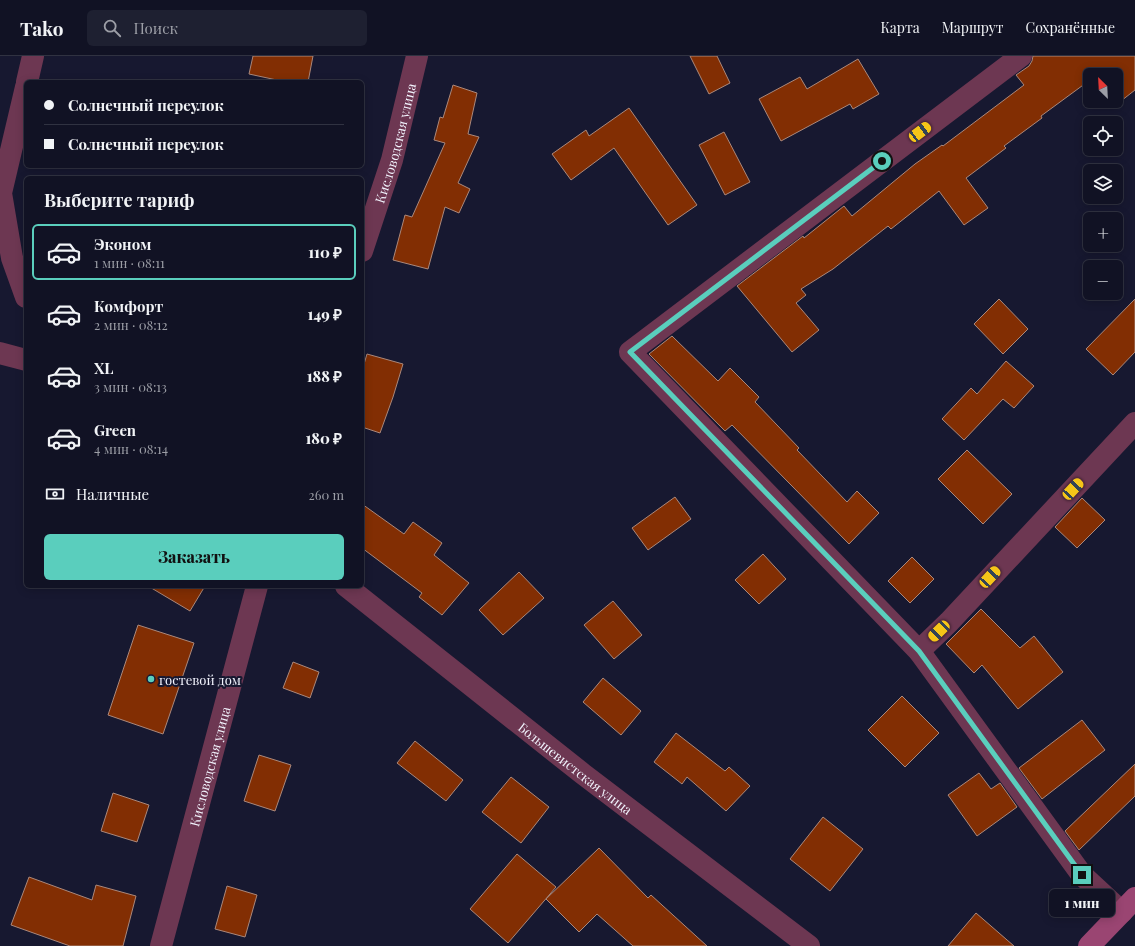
<!DOCTYPE html>
<html lang="ru">
<meta charset="utf-8">
<style>
:root{--surface:#111224;--page:#1e2031;--text:#f1f3f6;--muted:#9c9ea6;--line:#303241;--accent:#5acebd}
body{margin:0;font-family:"Playfair Display",serif;background:var(--page);color:var(--text);height:100vh;display:flex;flex-direction:column;font-size:15px;white-space:nowrap}
*{box-sizing:border-box;margin:0}
p{font-size:13px;color:var(--muted)}
.icon{flex:none;width:22px;height:22px;fill:none;stroke:currentColor;stroke-width:2;stroke-linecap:round;stroke-linejoin:round}
.map{position:relative;flex:1;overflow:hidden}
.sheet{position:absolute;left:24px;top:120px;width:340px;height:412px;display:flex;flex-direction:column;background:var(--surface);border-radius:6px;box-shadow:0 2px 10px #0003,0 0 0 1px var(--line)}
.sheet>*{flex:none}
.hud{position:absolute;left:24px;top:24px;width:340px;height:88px;border-radius:6px;box-shadow:0 2px 10px #0003,0 0 0 1px var(--line);display:grid;align-content:center;height:88px;padding:0 20px;background:var(--surface)}
.needle{width:26px;rotate:336deg}
.tools{position:absolute;left:1083px;top:12px;display:grid;gap:8px}
.tools a{display:grid;place-items:center;width:40px;height:40px;border-radius:6px;background:var(--surface);box-shadow:0 2px 10px #0003,0 0 0 1px var(--line);font-size:20px}
.end{position:absolute;width:18px;height:18px;margin:-9px;border:5px solid #5acebd;background:#111;box-shadow:0 0 0 2px #111}
.from{border-radius:50%}
.bubble{position:absolute;height:28px;border-radius:6px;background:var(--surface);box-shadow:0 2px 10px #0003,0 0 0 1px var(--line);font-size:13px;font-weight:800;line-height:28px;text-align:center}
.car{position:absolute;width:12px;height:24px;margin:-12px -6px;border-radius:5px;box-shadow:0 0 3px 1px #0007;background:linear-gradient(#f5c518 24%,#345 0 40%,#f5c518 0 76%,#345 0 86%,#f5c518 0)}
.hud b{display:flex;align-items:center;gap:14px;height:38px;font-size:15px}
.hud b+b{border-top:1px solid var(--line)}
.hud i{width:10px;height:10px;background:var(--text)}
ul{padding:0;list-style:none}
li{display:flex;align-items:center;gap:12px;height:56px;margin:0 8px 6px;padding:0 12px;border:2px solid transparent;border-radius:6px}
li div{flex:1}
li b{display:block;font-size:15px}
li em{font-style:normal;font-weight:800}
li.on{border-color:var(--accent)}
li>.icon{width:36px;height:36px;stroke-width:1.5}
h2{padding:0 20px;font-size:18px;line-height:48px}
.pay{display:flex;align-items:center;gap:10px;height:44px;padding:0 20px;font-size:15px}
.pay p{margin-inline-start:auto}
.button{display:flex;gap:8px;margin-top:auto;padding:8px 20px}
.button a{flex:1;height:46px;border-radius:6px;background:var(--accent);color:#111;font-size:16px;font-weight:800;line-height:46px;text-align:center}
header{display:flex;align-items:center;gap:24px;box-sizing:border-box;height:56px;padding:0 20px;background:var(--surface);border-bottom:1px solid var(--line)}
header strong{font-size:19px}
nav{display:flex;gap:22px;margin-inline-start:auto;font-size:14px}
.search{width:280px;height:36px;background:var(--page);display:flex;align-items:center;gap:10px;box-sizing:border-box;padding:0 14px;border-radius:6px;color:var(--muted);font-size:15px}
.map>svg:first-child{display:block}
</style>
<header>
<strong>Tako</strong>
<div class="search"><svg class="icon" aria-label="search" viewBox="0 0 24 24"><circle cx="10" cy="10" r="6"/><path d="M15 15l6 6"/></svg>Поиск</div>
<nav><a>Карта</a><a>Маршрут</a><a>Сохранённые</a></nav>
</header>
<div class="map">
<svg width="1135" height="890" viewBox="0 0 1135 890">
<rect width="100%" height="100%" fill="#171830"/>
<!-- building -->
<g fill="#822e03" stroke="#ab887b">
<polygon points="253,0 313,0 308,26 286,26 249,18"/>
<polygon points="690,0 717,0 730,27 709,38"/>
<polygon points="1033,0 1135,0 1135,34 1112,52 1107,45 1116,45 1116,19 1090,19 1090,24 1041,60 1042,62 1004,90 1006,92 966,122 988,152 964,169 939,135 891,173 888,170 833,213 801,233 806,239 796,247 819,274 792,296 737,230 803,180 804,182 844,150 852,160 915,108 942,89 943,90 1024,29 1016,19 1029,10 1032,5"/>
<polygon points="858,3 879,38 853,53 850,48 781,85 759,43 800,21 807,33"/>
<polygon points="453,29 477,37 468,78 479,81 458,127 470,133 459,157 445,151 428,213 393,204 405,159 412,161 445,87 434,84 440,61 443,62"/>
<polygon points="629,52 697,149 668,169 614,92 571,124 552,98 586,74 589,80"/>
<polygon points="724,76 750,126 725,139 699,89"/>
<polygon points="999,243 1028,273 1003,298 974,268"/>
<polygon points="1135,243 1135,296 1113,319 1086,293"/>
<polygon points="672,280 718,325 730,312 759,341 755,346 799,392 797,394 847,446 857,435 879,457 849,488 732,369 725,375 649,298"/>
<polygon points="367,298 403,308 393,341 380,377 362,371 362,315"/>
<polygon points="1006,305 1034,330 1014,352 1003,343 964,384 942,363 971,332 977,338"/>
<polygon points="967,394 1012,438 983,468 938,423"/>
<polygon points="675,441 691,463 648,494 632,472"/>
<polygon points="1082,442 1105,464 1077,492 1055,471"/>
<polygon points="362,448 404,478 413,466 442,487 434,499 469,527 442,559 419,541 422,537 362,492"/>
<polygon points="763,498 786,523 759,548 735,524"/>
<polygon points="912,501 934,523 910,547 888,525"/>
<polygon points="519,516 544,542 503,579 479,554"/>
<polygon points="148,530 205,530 190,555"/>
<polygon points="613,545 642,579 614,603 584,569"/>
<polygon points="981,553 1020,592 1034,580 1063,616 1018,653 982,609 974,617 946,588"/>
<polygon points="138,569 194,587 163,678 108,659"/>
<polygon points="293,606 319,616 310,642 283,632"/>
<polygon points="603,622 641,655 621,679 583,646"/>
<polygon points="902,640 939,677 905,711 868,674"/>
<polygon points="1082,664 1105,694 1042,743 1019,712"/>
<polygon points="676,677 725,715 729,711 750,730 726,755 687,721 682,728 654,706"/>
<polygon points="415,685 463,724 446,745 397,707"/>
<polygon points="259,699 291,709 275,755 244,745"/>
<polygon points="1135,708 1135,740 1079,794 1065,775"/>
<polygon points="979,717 991,733 1000,727 1017,751 977,780 948,739"/>
<polygon points="511,721 549,751 521,787 482,756"/>
<polygon points="113,737 149,749 137,786 101,775"/>
<polygon points="823,761 863,793 830,835 790,803"/>
<polygon points="599,792 648,842 651,839 707,890 633,890 597,858 579,876 546,843"/>
<polygon points="517,798 556,831 508,887 470,853"/>
<polygon points="29,821 92,844 96,829 136,840 123,890 70,890 11,869"/>
<polygon points="227,830 257,839 245,881 215,873"/>
<polygon points="976,857 1014,890 948,890"/>
</g>
<g fill="none" stroke-linecap="round" stroke-linejoin="round">
<!-- minor -->
<g stroke="#6d3752" stroke-width="22">
<polyline points="1021,0 630,296 919,595 1082,819 1122,856"/>
<polyline points="27,26 33,0"/>
<polyline points="26,31 1,137 12,202 26,241"/>
<path id="s1" d="M346,530l237,188 226,172"/>
<polyline points="919,595 949,566 1135,367"/>
</g>
<!-- tertiary -->
<g stroke="#6d3752" stroke-width="22">
<path id="s2" d="M362,195l30,-91 25,-104"/>
<polyline points="0,297 26,304"/>
<path id="s3" d="M161,890l96,-360"/>
</g>
<!-- secondary -->
<polyline stroke="#9a4572" stroke-width="22" points="1089,890 1135,842"/>
</g>
<g fill="none" stroke-linecap="round" stroke-linejoin="round">
<!-- route -->
<polyline stroke="#5acebd" stroke-width="5" points="882,105 630,296 919,595 1082,819"/>
</g>
<!-- markers -->
<circle fill="#5acebd" stroke="#171830" stroke-width="1.5" cx="151" cy="623" r="4"/>
<g text-anchor="middle" dominant-baseline="central" stroke-width="4" stroke-linejoin="round" paint-order="stroke">
<!-- street labels -->
<g font-size="13" fill="#f2f3fd" stroke="#171830">
<text stroke="none"><textPath href="#s2" startOffset="113">Кисловодская улица</textPath></text>
<text stroke="none"><textPath href="#s3" startOffset="186">Кисловодская улица</textPath></text>
<text stroke="none"><textPath href="#s1" startOffset="293">Большевистская улица</textPath></text>
</g>
<!-- poi labels -->
<g font-size="13" fill="#f2f3fd" stroke="#171830" text-anchor="start">
<text x="159" y="623">гостевой дом</text>
</g>
</g>
</svg>
<div class="tools">
<a><svg class="needle" viewBox="-14 -14 28 28"><path d="M0-13l5 13h-10z" fill="#e53935"/><path d="M0 13l5-13h-10z" fill="#9c9ea6"/></svg></a>
<a><svg class="icon" aria-label="locate" viewBox="0 0 24 24"><circle cx="12" cy="12" r="6"/><path d="M12 2v4M12 18v4M2 12h4M18 12h4"/></svg></a>
<a><svg class="icon" aria-label="layers" viewBox="0 0 24 24"><path d="M12 4l9 5-9 5-9-5zM3 14l9 5 9-5"/></svg></a>
<a>+</a>
<a>−</a>
</div>
<i class="end from" style="left:882px;top:105px"></i>
<i class="end" style="left:1082px;top:819px"></i>
<div class="bubble" style="left:1049px;top:833px;width:66px">1 мин</div>
<i class="car" style="left:920px;top:76px;rotate:53deg"></i>
<i class="car" style="left:1073px;top:433px;rotate:43deg"></i>
<i class="car" style="left:990px;top:521px;rotate:43deg"></i>
<i class="car" style="left:939px;top:575px;rotate:226deg"></i>
<div class="hud">
<b><i class="from"></i>Солнечный переулок</b>
<b><i></i>Солнечный переулок</b>
</div>
<section class="sheet">
<h2>Выберите тариф</h2>
<ul>
<li class="on"><svg class="icon" aria-label="car" viewBox="0 0 24 24"><path d="M5 17H2v-5l4-1 3-4h7l3 4 3 1v5h-3M9 17h6M6 11h13"/><circle cx="7" cy="17" r="2"/><circle cx="17" cy="17" r="2"/></svg><div><b>Эконом</b><p>1 мин · 08:11</p></div><em>110 ₽</em></li>
<li><svg class="icon" aria-label="car" viewBox="0 0 24 24"><path d="M5 17H2v-5l4-1 3-4h7l3 4 3 1v5h-3M9 17h6M6 11h13"/><circle cx="7" cy="17" r="2"/><circle cx="17" cy="17" r="2"/></svg><div><b>Комфорт</b><p>2 мин · 08:12</p></div><em>149 ₽</em></li>
<li><svg class="icon" aria-label="car" viewBox="0 0 24 24"><path d="M5 17H2v-5l4-1 3-4h7l3 4 3 1v5h-3M9 17h6M6 11h13"/><circle cx="7" cy="17" r="2"/><circle cx="17" cy="17" r="2"/></svg><div><b>XL</b><p>3 мин · 08:13</p></div><em>188 ₽</em></li>
<li><svg class="icon" aria-label="car" viewBox="0 0 24 24"><path d="M5 17H2v-5l4-1 3-4h7l3 4 3 1v5h-3M9 17h6M6 11h13"/><circle cx="7" cy="17" r="2"/><circle cx="17" cy="17" r="2"/></svg><div><b>Green</b><p>4 мин · 08:14</p></div><em>180 ₽</em></li>
</ul>
<div class="pay"><svg class="icon" aria-label="cash" viewBox="0 0 24 24"><path d="M3 7h18v10H3z"/><circle cx="12" cy="12" r="2"/></svg>Наличные<p>260 m</p></div>
<div class="button"><a>Заказать</a></div>
</section>
</div>
